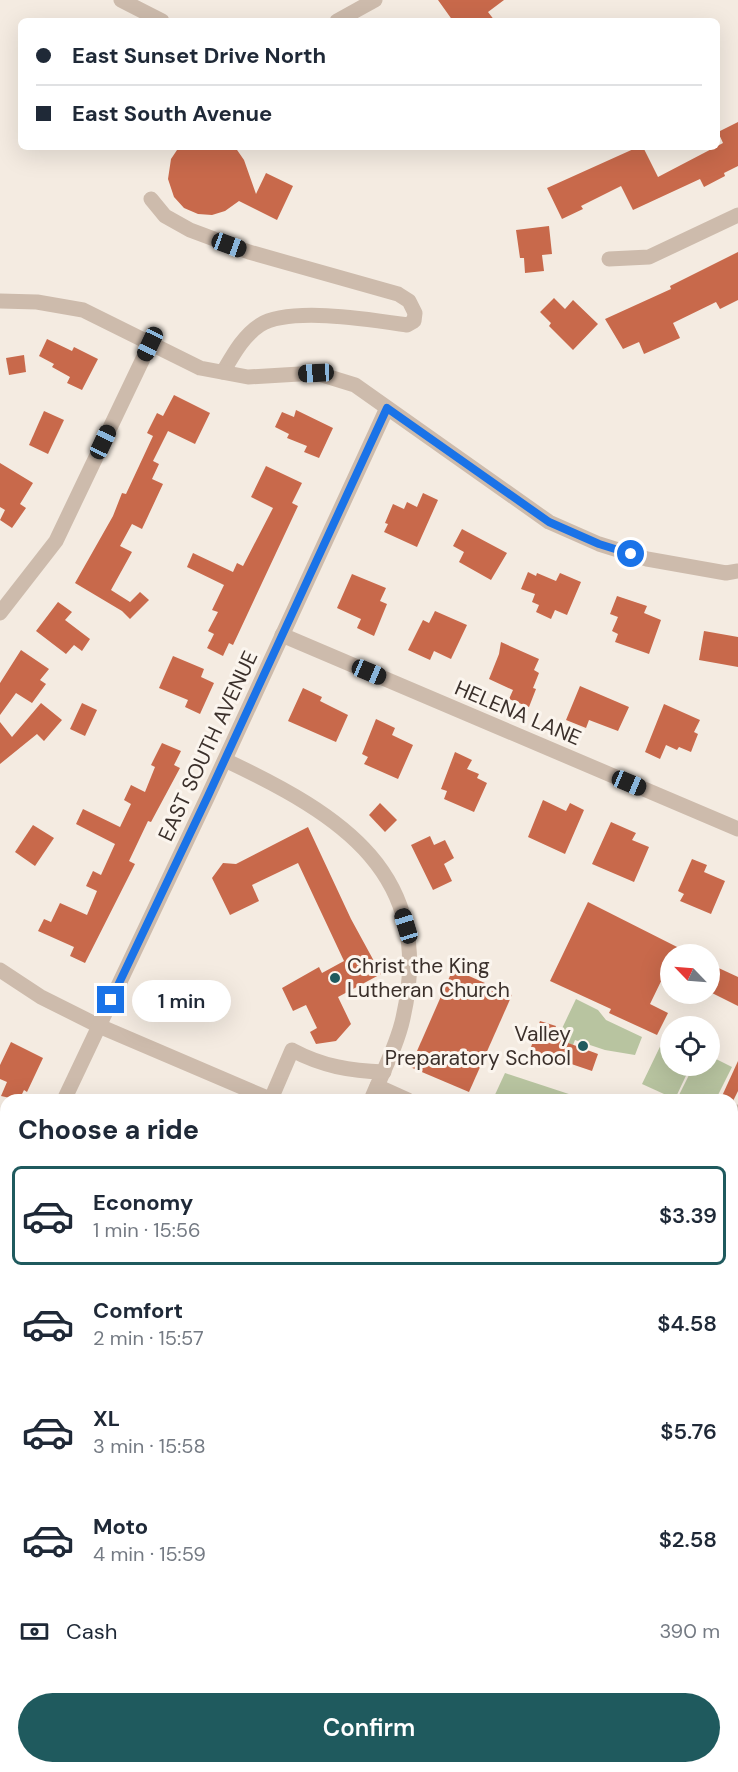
<!DOCTYPE html>
<meta charset="utf-8">
<style>
:root{--surface:#fff;--page:#f2f2f3;--text:#1f2937;--muted:#747a83;--line:#e0e1e3;--accent:#1f5a5e}
body{margin:0;font-family:"DM Sans",sans-serif;background:var(--page);color:var(--text);height:100vh;display:flex;flex-direction:column;font-size:22px;white-space:nowrap}
*{box-sizing:border-box;margin:0}
p{font-size:20px;color:var(--muted)}
.icon{flex:none;width:33px;height:33px;fill:none;stroke:currentColor;stroke-width:2;stroke-linecap:round;stroke-linejoin:round}
.map{position:relative;flex:1;overflow:hidden}
.details{position:absolute;left:0px;top:1094px;width:738px;height:680px;display:flex;flex-direction:column;background:var(--surface);border-radius:18px 18px 0 0;box-shadow:0 6px 24px #0002}
.details>*{flex:none}
.top-card{position:absolute;left:18px;top:18px;width:702px;height:132px;border-radius:9px;box-shadow:0 6px 24px #0002;display:grid;align-content:center;height:132px;padding:0 18px;background:var(--surface)}
.needle{width:39px;rotate:295deg}
.tools{position:absolute;left:660px;top:944px;display:grid;gap:12px}
.tools a{display:grid;place-items:center;width:60px;height:60px;border-radius:50%;background:var(--surface);box-shadow:0 6px 24px #0002;font-size:30px}
.end{position:absolute;width:27px;height:27px;margin:-14px;border:8px solid #1a73e8;background:#fff;box-shadow:0 0 0 3px #fff}
.from{border-radius:50%}
.bubble{position:absolute;height:42px;border-radius:21px;background:var(--surface);box-shadow:0 6px 24px #0002;font-size:20px;font-weight:600;line-height:42px;text-align:center}
.car{position:absolute;width:18px;height:36px;margin:-18px -9px;border-radius:8px;box-shadow:0 0 4px 2px #0007;background:linear-gradient(#222 24%,#8ab4d8 0 40%,#222 0 76%,#8ab4d8 0 86%,#222 0)}
.top-card b{display:flex;align-items:center;gap:21px;height:57px;font-size:22px}
.top-card b+b{border-top:2px solid var(--line)}
.top-card i{width:15px;height:15px;background:var(--text)}
ul{padding:0;list-style:none}
li{display:flex;align-items:center;gap:18px;height:99px;margin:0 12px 9px;padding:0 6px;border:3px solid transparent;border-radius:9px}
li div{flex:1}
li b{display:block;font-size:22px}
li em{font-style:normal;font-weight:600}
li.active{border-color:var(--accent)}
li>.icon{width:54px;height:54px;stroke-width:1.5}
h2{padding:0 18px;font-size:27px;line-height:72px}
.pay{display:flex;align-items:center;gap:15px;height:66px;padding:0 18px;font-size:22px}
.pay p{margin-inline-start:auto}
.primary-button{display:flex;gap:12px;margin-top:auto;padding:12px 18px}
.primary-button a{flex:1;height:69px;border-radius:36px;background:var(--accent);color:#fff;font-size:24px;font-weight:600;line-height:69px;text-align:center}
.map>svg:first-child{display:block}
</style>
<div class="map">
<svg width="738" height="1772" viewBox="0 0 738 1772">
<rect width="100%" height="100%" fill="#f4ebe1"/>
<!-- green -->
<g fill="#b8c4a0">
<polygon points="576,999 598,1010 606,1020 642,1037 635,1055 605,1050 575,1040 573,1045 557,1039"/>
<polygon points="669,1028 670,1065 691,1065 675,1099 642,1084"/>
<polygon points="710,1056 732,1067 716,1099 677,1099 694,1065 710,1065"/>
<polygon points="505,1073 584,1099 493,1099"/>
</g>
<!-- building -->
<g fill="#c8694b">
<polygon points="438,0 504,0 488,12 495,21 453,21"/>
<polygon points="738,122 738,166 724,173 725,176 704,187 700,179 633,210 621,186 581,206 583,209 562,219 547,188 638,147 643,147 658,177 723,143 718,132"/>
<polygon points="179,147 235,147 244,160 256,194 266,173 293,186 277,220 239,201 225,211 212,215 198,214 184,208 174,197 168,179 171,159"/>
<polygon points="549,226 552,254 542,255 544,271 525,273 524,258 520,258 516,230"/>
<polygon points="738,252 738,300 720,309 716,302 673,323 680,338 644,354 639,342 623,349 605,319 671,289 670,286"/>
<polygon points="554,298 565,309 573,300 598,324 573,350 549,326 551,323 540,312"/>
<polygon points="47,339 72,351 74,347 98,359 82,390 67,383 70,377 52,367 54,364 39,356"/>
<polygon points="24,355 26,372 9,375 6,358"/>
<polygon points="174,395 210,413 195,444 168,431 153,461 159,464 152,479 163,484 142,529 132,524 120,546 132,552 111,590 130,602 140,592 149,600 130,619 122,611 75,583 113,516 122,493 126,494 153,436 147,433 157,413 163,416"/>
<polygon points="296,410 333,428 319,458 304,452 307,446 287,438 289,434 275,427 282,412 294,417"/>
<polygon points="44,411 64,420 48,454 29,445"/>
<polygon points="0,463 33,483 20,504 26,508 12,528 0,520 5,510 0,507"/>
<polygon points="266,466 302,483 292,503 298,506 233,645 229,643 223,656 207,648 214,634 208,631 218,612 212,610 224,585 187,567 193,553 233,572 237,563 243,566 273,508 251,497"/>
<polygon points="423,493 438,500 417,547 384,532 388,524 385,523 393,504 404,509 407,502 417,507"/>
<polygon points="462,529 507,553 491,580 459,562 464,552 453,546"/>
<polygon points="528,572 536,576 537,573 556,581 560,573 581,582 567,615 555,610 551,619 536,612 539,605 532,602 535,594 521,589"/>
<polygon points="352,574 386,588 380,601 387,604 374,636 357,628 361,619 337,608"/>
<polygon points="617,596 647,606 644,613 661,620 649,654 615,642 618,634 612,631 618,617 610,614"/>
<polygon points="58,602 72,612 65,620 90,639 82,651 74,645 66,654 36,631"/>
<polygon points="435,611 467,625 451,659 434,651 430,660 408,650 423,620 429,623"/>
<polygon points="704,631 738,637 738,667 699,660"/>
<polygon points="501,642 539,659 534,670 539,673 533,688 536,689 529,707 509,699 513,690 489,679 499,654"/>
<polygon points="21,650 49,669 40,680 46,684 32,703 16,693 0,715 0,683"/>
<polygon points="173,656 204,669 201,677 214,683 200,714 185,707 188,700 159,688"/>
<polygon points="580,686 629,707 618,731 589,720 586,728 566,720"/>
<polygon points="303,688 322,697 320,701 348,715 336,742 288,721"/>
<polygon points="41,703 62,720 44,741 37,734 0,764 0,722 12,737"/>
<polygon points="82,703 97,710 85,736 70,729"/>
<polygon points="664,704 700,720 694,732 698,734 691,752 679,747 677,750 666,745 660,759 645,752"/>
<polygon points="376,719 395,728 392,735 413,745 398,779 364,764 368,757 362,754"/>
<polygon points="162,743 181,751 174,765 180,768 151,822 148,821 129,861 135,864 85,963 70,956 74,947 38,931 44,919 51,922 60,903 87,915 97,891 86,886 93,871 101,875 115,844 76,824 83,809 120,827 131,804 124,800 131,785 145,792 155,767 151,765"/>
<polygon points="455,752 472,760 467,769 479,774 477,778 487,783 474,812 444,799 447,791 441,789"/>
<polygon points="543,800 566,811 570,803 584,810 565,854 528,837"/>
<polygon points="380,803 397,820 385,832 369,815"/>
<polygon points="611,822 636,833 632,840 649,847 634,882 592,864"/>
<polygon points="33,825 54,838 35,866 15,852"/>
<polygon points="308,827 351,919 381,974 338,997 351,1024 336,1041 316,1044 310,1032 317,1028 306,1005 293,1011 282,988 319,967 322,973 344,961 298,863 252,885 259,901 230,915 212,878 223,863 236,864"/>
<polygon points="430,836 434,845 445,840 454,858 444,864 452,881 433,890 411,845"/>
<polygon points="692,859 707,865 704,872 725,881 711,914 680,901 684,894 678,891"/>
<polygon points="588,902 691,954 670,954 670,974 666,971 650,1004 668,1013 657,1035 609,1013 611,1009 550,981"/>
<polygon points="710,964 738,977 738,1006 710,992"/>
<polygon points="453,969 512,995 469,1092 410,1067"/>
<polygon points="540,1021 556,1026 552,1037 598,1054 592,1071 530,1050"/>
<polygon points="11,1042 43,1058 27,1092 24,1090 19,1100 1,1096 7,1082 0,1079 0,1065"/>
<polygon points="738,1061 738,1091 733,1101 722,1096"/>
</g>
<g fill="none" stroke-linecap="round" stroke-linejoin="round">
<!-- minor -->
<g stroke="#cdbbac" stroke-width="15">
<polyline points="121,0 162,21"/>
<polyline points="337,21 375,0"/>
<path d="M151,199l14,17 25,14 59,22 149,42 11,7 6,12 -1,8 -7,4c-34,-5 -117,-19 -147,0 -17,11 -27,30 -37,47"/>
<polyline points="609,259 649,257 738,215"/>
<polyline points="0,301 37,302 83,310 200,368 248,377 316,373 355,385 549,522 599,544 647,559 726,573 738,571"/>
<polyline points="0,613 56,541 150,344"/>
<polyline points="282,635 738,829"/>
<path d="M225,760c116,55 211,113 178,258 -6,28 -21,55 -32,82"/>
<polyline points="0,970 41,997 99,1026 272,1100"/>
<polyline points="377,1086 408,1100"/>
<path d="M271,1099l21,-49c30,16 58,21 92,22"/>
<polyline points="64,1100 208,796 387,408"/>
<polyline points="732,1120 738,1112"/>
<polyline points="732,1141 738,1137"/>
<polyline points="0,1236 6,1223"/>
<polyline points="732,1276 738,1279"/>
<polyline points="0,1559 6,1562"/>
<polyline points="732,1596 738,1593"/>
<polyline points="450,1767 460,1772"/>
<polyline points="131,1772 132,1767"/>
<polyline points="352,1772 354,1767"/>
</g>
</g>
<g fill="none" stroke-linecap="round" stroke-linejoin="round">
<!-- route -->
<polyline stroke="#1a73e8" stroke-width="8" points="111,1000 208,796 387,408 549,522 599,544 631,554"/>
</g>
<!-- markers -->
<g fill="#1f5a5e" stroke="#fbf5ee" stroke-width="2">
<circle cx="335" cy="978" r="6"/>
<circle cx="583" cy="1046" r="6"/>
</g>
<g text-anchor="middle" dominant-baseline="central" stroke-width="6" stroke-linejoin="round" paint-order="stroke">
<!-- street labels -->
<g font-size="21" fill="#3b302b" stroke="#fbf5ee">
<text transform="translate(518 713) rotate(23)">HELENA LANE</text>
<text transform="translate(208 746) rotate(-65)">EAST SOUTH AVENUE</text>
</g>
<!-- poi labels -->
<g font-size="21" fill="#3b302b" stroke="#fbf5ee" text-anchor="start">
<text x="347" y="966">Christ the King<tspan x="347" dy="24">Lutheran Church</tspan></text>
<text x="571" y="1034" text-anchor="end">Valley<tspan x="571" dy="24">Preparatory School</tspan></text>
</g>
</g>
</svg>
<div class="tools">
<a><svg class="needle" viewBox="-14 -14 28 28"><path d="M0-13l5 13h-10z" fill="#e53935"/><path d="M0 13l5-13h-10z" fill="#747a83"/></svg></a>
<a><svg class="icon" aria-label="locate" viewBox="0 0 24 24"><circle cx="12" cy="12" r="6"/><path d="M12 2v4M12 18v4M2 12h4M18 12h4"/></svg></a>
</div>
<i class="end from" style="left:631px;top:554px"></i>
<i class="end" style="left:111px;top:1000px"></i>
<div class="bubble" style="left:132px;top:980px;width:99px">1 min</div>
<i class="car" style="left:229px;top:245px;rotate:110deg"></i>
<i class="car" style="left:150px;top:344px;rotate:205deg"></i>
<i class="car" style="left:316px;top:373px;rotate:267deg"></i>
<i class="car" style="left:103px;top:442px;rotate:25deg"></i>
<i class="car" style="left:369px;top:672px;rotate:113deg"></i>
<i class="car" style="left:629px;top:783px;rotate:113deg"></i>
<i class="car" style="left:406px;top:926px;rotate:343deg"></i>
<div class="top-card">
<b><i class="from"></i>East Sunset Drive North</b>
<b><i></i>East South Avenue</b>
</div>
<section class="details">
<h2>Choose a ride</h2>
<ul>
<li class="active"><svg class="icon" aria-label="car" viewBox="0 0 24 24"><path d="M5 17H2v-5l4-1 3-4h7l3 4 3 1v5h-3M9 17h6M6 11h13"/><circle cx="7" cy="17" r="2"/><circle cx="17" cy="17" r="2"/></svg><div><b>Economy</b><p>1 min · 15:56</p></div><em>$3.39</em></li>
<li><svg class="icon" aria-label="car" viewBox="0 0 24 24"><path d="M5 17H2v-5l4-1 3-4h7l3 4 3 1v5h-3M9 17h6M6 11h13"/><circle cx="7" cy="17" r="2"/><circle cx="17" cy="17" r="2"/></svg><div><b>Comfort</b><p>2 min · 15:57</p></div><em>$4.58</em></li>
<li><svg class="icon" aria-label="car" viewBox="0 0 24 24"><path d="M5 17H2v-5l4-1 3-4h7l3 4 3 1v5h-3M9 17h6M6 11h13"/><circle cx="7" cy="17" r="2"/><circle cx="17" cy="17" r="2"/></svg><div><b>XL</b><p>3 min · 15:58</p></div><em>$5.76</em></li>
<li><svg class="icon" aria-label="car" viewBox="0 0 24 24"><path d="M5 17H2v-5l4-1 3-4h7l3 4 3 1v5h-3M9 17h6M6 11h13"/><circle cx="7" cy="17" r="2"/><circle cx="17" cy="17" r="2"/></svg><div><b>Moto</b><p>4 min · 15:59</p></div><em>$2.58</em></li>
</ul>
<div class="pay"><svg class="icon" aria-label="cash" viewBox="0 0 24 24"><path d="M3 7h18v10H3z"/><circle cx="12" cy="12" r="2"/></svg>Cash<p>390 m</p></div>
<div class="primary-button"><a>Confirm</a></div>
</section>
</div>
